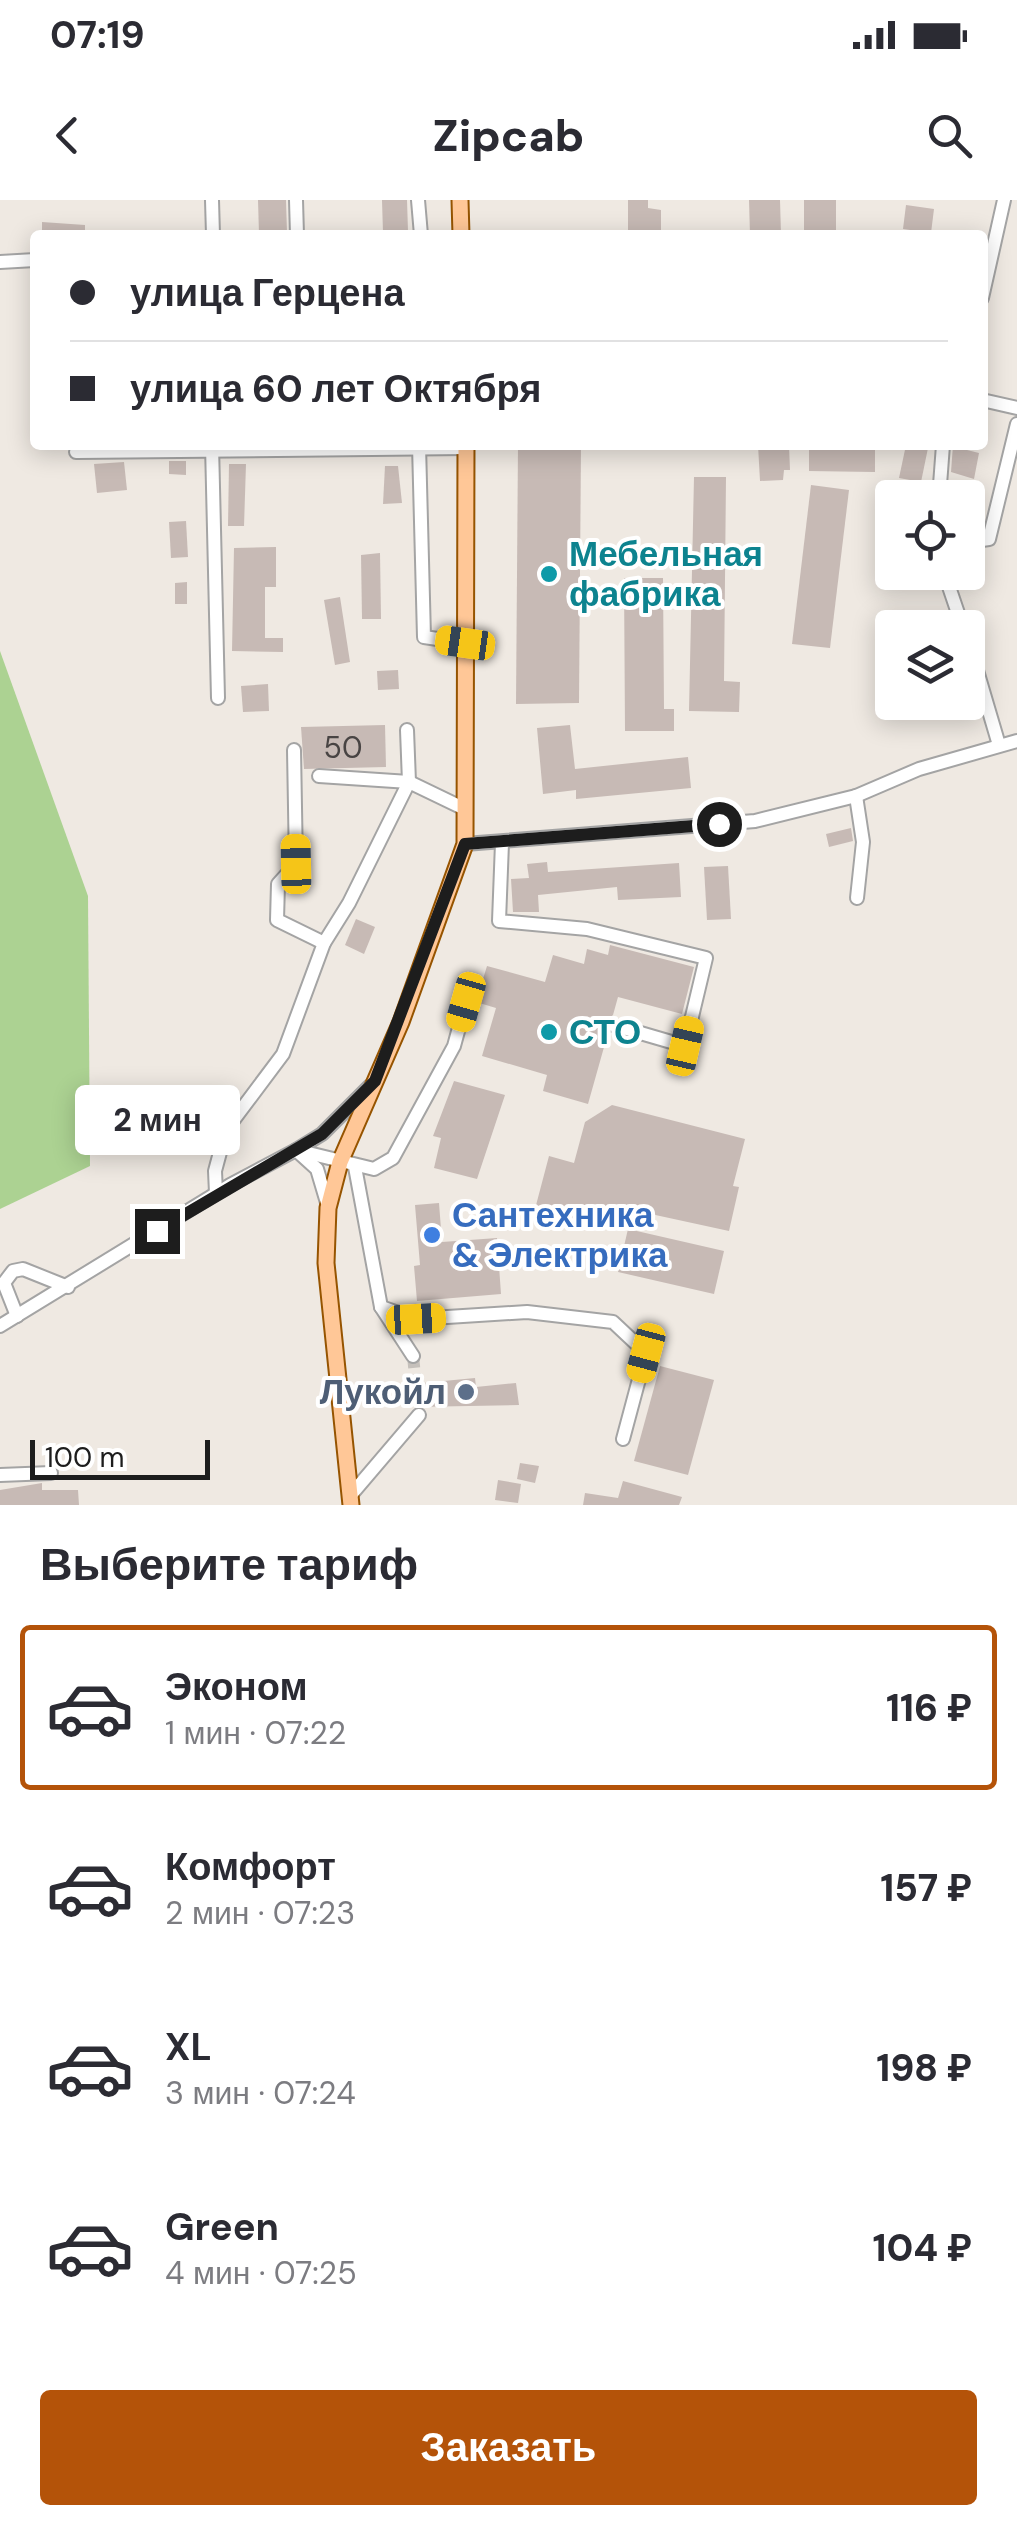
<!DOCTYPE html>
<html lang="ru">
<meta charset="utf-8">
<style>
:root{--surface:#fff;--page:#f2f2f3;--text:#2b2b33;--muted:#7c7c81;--line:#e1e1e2;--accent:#b45309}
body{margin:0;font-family:"DM Sans",sans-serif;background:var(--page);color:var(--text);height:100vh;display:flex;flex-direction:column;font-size:38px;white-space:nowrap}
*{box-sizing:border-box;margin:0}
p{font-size:32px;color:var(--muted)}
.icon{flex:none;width:55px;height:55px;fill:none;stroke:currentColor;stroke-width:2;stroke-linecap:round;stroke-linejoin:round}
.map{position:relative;height:1305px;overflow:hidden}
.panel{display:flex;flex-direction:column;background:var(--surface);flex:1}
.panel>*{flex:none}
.top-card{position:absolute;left:30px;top:30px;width:958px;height:220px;border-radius:10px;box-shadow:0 5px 25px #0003;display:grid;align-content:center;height:220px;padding:0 40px;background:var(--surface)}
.tools{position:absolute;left:875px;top:280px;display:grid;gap:20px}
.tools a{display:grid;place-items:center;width:110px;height:110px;border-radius:10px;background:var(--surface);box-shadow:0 5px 25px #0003;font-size:50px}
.scale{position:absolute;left:30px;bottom:25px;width:180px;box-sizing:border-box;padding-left:10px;border:5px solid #1d1d1d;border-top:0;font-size:28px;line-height:35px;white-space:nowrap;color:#1d1d1d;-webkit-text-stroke:8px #fff;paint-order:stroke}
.end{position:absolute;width:45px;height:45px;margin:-22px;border:12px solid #1d1d1d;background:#fff;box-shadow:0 0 0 5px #fff}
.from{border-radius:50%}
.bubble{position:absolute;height:70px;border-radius:10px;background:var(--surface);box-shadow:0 5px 25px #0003;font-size:32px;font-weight:800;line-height:70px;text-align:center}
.car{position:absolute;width:30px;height:60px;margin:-30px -15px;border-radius:12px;box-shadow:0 0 8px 2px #0007;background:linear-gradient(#f5c518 24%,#345 0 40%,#f5c518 0 76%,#345 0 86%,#f5c518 0)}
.top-card b{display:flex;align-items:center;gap:35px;height:95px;font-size:38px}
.top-card b+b{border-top:2px solid var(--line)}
.top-card i{width:25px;height:25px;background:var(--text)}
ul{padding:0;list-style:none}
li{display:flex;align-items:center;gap:30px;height:165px;margin:0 20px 15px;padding:0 20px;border:5px solid transparent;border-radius:10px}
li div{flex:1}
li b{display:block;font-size:38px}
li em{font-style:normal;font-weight:800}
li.current{border-color:var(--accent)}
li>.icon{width:90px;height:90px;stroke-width:1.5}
h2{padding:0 40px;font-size:45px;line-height:120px}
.cta{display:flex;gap:20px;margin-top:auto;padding:20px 40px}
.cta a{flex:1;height:115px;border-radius:10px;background:var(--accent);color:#fff;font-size:40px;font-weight:800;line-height:115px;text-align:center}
.status{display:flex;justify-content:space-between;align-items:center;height:70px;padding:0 50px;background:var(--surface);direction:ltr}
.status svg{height:28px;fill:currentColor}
header{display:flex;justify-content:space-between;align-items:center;height:130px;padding:0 40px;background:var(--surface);font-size:45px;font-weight:800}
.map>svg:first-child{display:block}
</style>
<div class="status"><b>07:19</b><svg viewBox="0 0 49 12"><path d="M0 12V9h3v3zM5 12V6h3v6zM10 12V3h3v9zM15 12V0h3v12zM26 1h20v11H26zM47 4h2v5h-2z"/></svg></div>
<header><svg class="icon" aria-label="back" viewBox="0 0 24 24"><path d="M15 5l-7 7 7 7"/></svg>Zipcab<svg class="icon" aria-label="search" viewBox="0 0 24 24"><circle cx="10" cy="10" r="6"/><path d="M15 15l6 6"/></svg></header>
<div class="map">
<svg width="1017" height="1305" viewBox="0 0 1017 1305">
<rect width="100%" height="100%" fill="#efe9e2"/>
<!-- forest -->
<polygon fill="#acd292" points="0,451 88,696 90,966 0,1009"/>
<!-- building -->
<g fill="#c7bab5">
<polygon points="258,0 286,0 287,33 259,34"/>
<polygon points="382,0 407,0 408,32 383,33"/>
<polygon points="628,0 648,0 648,8 661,10 661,35 628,35"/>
<polygon points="749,0 780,0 781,35 750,35"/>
<rect x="804" y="0" width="32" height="35"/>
<polygon points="906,5 934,9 931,33 903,29"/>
<polygon points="42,22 85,25 85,35 42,35"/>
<polygon points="518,245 581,245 579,503 516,504"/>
<polygon points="758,245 789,245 790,270 784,270 783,280 760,281"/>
<polygon points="809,245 875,245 875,272 809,271"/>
<polygon points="906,245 928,248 921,282 899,278"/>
<polygon points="953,245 968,245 967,250 979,253 974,279 951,272"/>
<polygon points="169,261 186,261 186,275 169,274"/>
<polygon points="124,262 127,290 97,293 94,264"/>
<polygon points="229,264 246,264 244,326 228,326"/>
<polygon points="385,266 398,266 402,303 383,304"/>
<polygon points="694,277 726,277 724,481 740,482 739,512 689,511"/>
<polygon points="811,285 849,290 830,448 792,444"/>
<polygon points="186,321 188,357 171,358 169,322"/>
<polygon points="276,347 276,387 265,387 265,438 283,438 283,452 232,451 234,348"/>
<polygon points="380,353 381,419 362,419 361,355"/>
<polygon points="624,378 663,378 664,509 674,509 674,531 625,531"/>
<polygon points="187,382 187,404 175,404 175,383"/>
<polygon points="340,397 350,462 335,465 324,400"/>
<polygon points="398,470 399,489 378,490 377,471"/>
<polygon points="268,484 269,511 243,512 241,486"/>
<polygon points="385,525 386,567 304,569 301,527"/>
<polygon points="570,525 575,569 688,557 691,588 576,599 576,590 543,594 537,528"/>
<polygon points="851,628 853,641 829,647 826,634"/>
<polygon points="547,662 548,672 679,663 681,697 618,700 617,687 538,695 539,712 513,712 511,679 529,678 527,664"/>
<polygon points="728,666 731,719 707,720 704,667"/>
<polygon points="356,719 375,727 364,754 345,745"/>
<polygon points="610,745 694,767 682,814 618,797 613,815 603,823 608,833 588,904 543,891 547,875 482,856 496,808 476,802 487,766 545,782 553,755 584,764 587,749 608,755"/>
<polygon points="454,881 505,895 477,979 434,968 441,938 433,936"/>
<polygon points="612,905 745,939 733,986 739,987 729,1031 614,1006 608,1028 535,1009 549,956 574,963 585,922"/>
<polygon points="439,1003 442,1042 497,1038 501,1094 417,1101 414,1066 420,1065 415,1005"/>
<polygon points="628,1029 724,1051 714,1094 618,1072"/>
<polygon points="660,1166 714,1180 688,1275 634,1261"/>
<polygon points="475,1178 476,1187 516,1183 519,1205 414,1207 412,1184"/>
<polygon points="520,1263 539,1266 535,1283 517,1279"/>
<polygon points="498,1280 521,1284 518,1303 495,1300"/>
<polygon points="623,1281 682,1297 679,1305 583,1305 585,1293 618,1298"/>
<polygon points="42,1283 42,1290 78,1290 79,1305 0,1305 0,1290"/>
</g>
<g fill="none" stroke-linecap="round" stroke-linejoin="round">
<!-- minor-tunnel -->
<polyline stroke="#c5c0bb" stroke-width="12" stroke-dasharray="12 6" stroke-linecap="butt" points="413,1156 419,1215"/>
<defs>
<g id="minor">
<polyline points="212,0 213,35"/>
<polyline points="296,0 297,35"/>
<polyline points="418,0 421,35"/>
<polyline points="0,62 35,60"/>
<polyline points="982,98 1004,0"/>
<polyline points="982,200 1017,208"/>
<polyline points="212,245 218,498"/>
<polyline points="419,245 424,437 465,443"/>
<polyline points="76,252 466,248"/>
<polyline points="939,298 943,245"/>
<polyline points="968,342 989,339 1017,224"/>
<polyline points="944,372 963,428"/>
<polyline points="968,440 999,545"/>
<polyline points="294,550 296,664 278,684 277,720 324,743"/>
<polyline points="319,576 409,582 465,609"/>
<polyline points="856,596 863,642 857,698"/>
<polyline points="502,643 499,721 587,729 706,758 685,846 613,825"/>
<polyline points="465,644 755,621 856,596 919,569 1017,541"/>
<polyline points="355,967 381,1107 413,1156"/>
<polyline points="216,993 215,971 226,930 283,854 324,743 349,703 409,582 407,530"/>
<polyline points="328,1006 317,969 296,950 322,934 370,886"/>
<polyline points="381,1107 416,1119 527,1112 613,1122 646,1153 623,1239"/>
<polyline points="17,1116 4,1083 13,1071 23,1069 68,1087"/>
<polyline points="0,1126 230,985 296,950 374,969 393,958 454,846 466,802"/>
<polyline points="0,1275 51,1273"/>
<polyline points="350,1296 419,1215"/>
</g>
<g id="major">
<polyline points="460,0 461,35"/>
<polyline points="351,1305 326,1063 328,1008 340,962 401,822 465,644 466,245"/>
</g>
</defs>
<!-- minor casing -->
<use href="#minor" stroke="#a4a4a4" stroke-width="16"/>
<!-- major casing -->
<use href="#major" stroke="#965400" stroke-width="19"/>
<!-- minor -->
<use href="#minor" stroke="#fff" stroke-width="12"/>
<!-- major -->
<use href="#major" stroke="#ffc797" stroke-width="15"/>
</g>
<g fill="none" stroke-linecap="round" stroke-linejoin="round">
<!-- route -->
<polyline stroke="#1d1d1d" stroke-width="12" points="157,1031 322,934 375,881 465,644 719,624"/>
</g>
<!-- markers -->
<g fill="#0f9aa8" stroke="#fff" stroke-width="4">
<circle cx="549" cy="374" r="10"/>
<circle cx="549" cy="832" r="10"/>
</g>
<circle fill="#3f7fe0" stroke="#fff" stroke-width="4" cx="432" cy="1035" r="10"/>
<circle fill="#5c6f8a" stroke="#fff" stroke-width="4" cx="466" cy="1192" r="10"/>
<g text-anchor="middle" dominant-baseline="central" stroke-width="8" stroke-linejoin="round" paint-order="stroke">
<!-- number labels -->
<g font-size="30" fill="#484443">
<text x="343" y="547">50</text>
</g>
<!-- culture labels -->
<g font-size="35" font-weight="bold" fill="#0d838f" stroke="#fff" text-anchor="start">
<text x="569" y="354">Мебельная<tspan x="569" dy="40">фабрика</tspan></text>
<text x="569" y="832">СТО</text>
</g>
<!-- shop labels -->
<g font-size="35" font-weight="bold" fill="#366cbe" stroke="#fff" text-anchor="start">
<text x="452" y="1015">Сантехника<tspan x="452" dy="40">&amp; Электрика</tspan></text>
</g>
<!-- service labels -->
<g font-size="35" font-weight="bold" fill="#4e5e75" stroke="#fff" text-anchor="end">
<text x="446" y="1192">Лукойл</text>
</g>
</g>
</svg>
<div class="tools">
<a><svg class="icon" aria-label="locate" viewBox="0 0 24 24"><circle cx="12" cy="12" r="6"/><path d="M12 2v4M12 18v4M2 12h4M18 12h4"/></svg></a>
<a><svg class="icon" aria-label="layers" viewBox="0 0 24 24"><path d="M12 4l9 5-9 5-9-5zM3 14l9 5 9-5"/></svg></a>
</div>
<div class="scale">100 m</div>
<i class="end from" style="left:719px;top:624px"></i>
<i class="end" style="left:157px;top:1031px"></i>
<div class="bubble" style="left:75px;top:885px;width:165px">2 мин</div>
<i class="car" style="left:465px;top:443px;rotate:278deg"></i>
<i class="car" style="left:296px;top:664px;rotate:359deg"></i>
<i class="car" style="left:466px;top:802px;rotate:196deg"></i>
<i class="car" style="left:685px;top:846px;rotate:13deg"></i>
<i class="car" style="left:416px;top:1119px;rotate:87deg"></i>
<i class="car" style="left:646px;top:1153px;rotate:195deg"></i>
<div class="top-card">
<b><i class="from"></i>улица Герцена</b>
<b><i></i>улица 60 лет Октября</b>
</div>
</div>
<section class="panel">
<h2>Выберите тариф</h2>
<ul>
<li class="current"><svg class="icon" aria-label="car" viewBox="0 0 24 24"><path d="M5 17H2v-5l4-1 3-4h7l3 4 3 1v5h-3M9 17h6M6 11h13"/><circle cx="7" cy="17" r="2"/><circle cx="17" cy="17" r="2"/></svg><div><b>Эконом</b><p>1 мин · 07:22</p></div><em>116 ₽</em></li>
<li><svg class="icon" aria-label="car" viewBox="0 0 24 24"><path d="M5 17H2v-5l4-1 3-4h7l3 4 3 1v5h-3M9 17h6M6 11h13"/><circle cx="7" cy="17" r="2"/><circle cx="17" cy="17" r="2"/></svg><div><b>Комфорт</b><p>2 мин · 07:23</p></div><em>157 ₽</em></li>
<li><svg class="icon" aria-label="car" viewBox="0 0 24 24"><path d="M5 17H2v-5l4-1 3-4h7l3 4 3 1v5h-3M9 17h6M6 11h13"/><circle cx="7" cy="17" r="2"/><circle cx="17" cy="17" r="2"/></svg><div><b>XL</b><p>3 мин · 07:24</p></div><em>198 ₽</em></li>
<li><svg class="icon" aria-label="car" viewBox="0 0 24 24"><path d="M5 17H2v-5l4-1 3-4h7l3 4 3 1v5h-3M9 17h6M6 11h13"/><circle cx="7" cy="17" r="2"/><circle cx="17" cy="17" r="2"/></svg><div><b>Green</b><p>4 мин · 07:25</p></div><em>104 ₽</em></li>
</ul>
<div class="cta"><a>Заказать</a></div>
</section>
